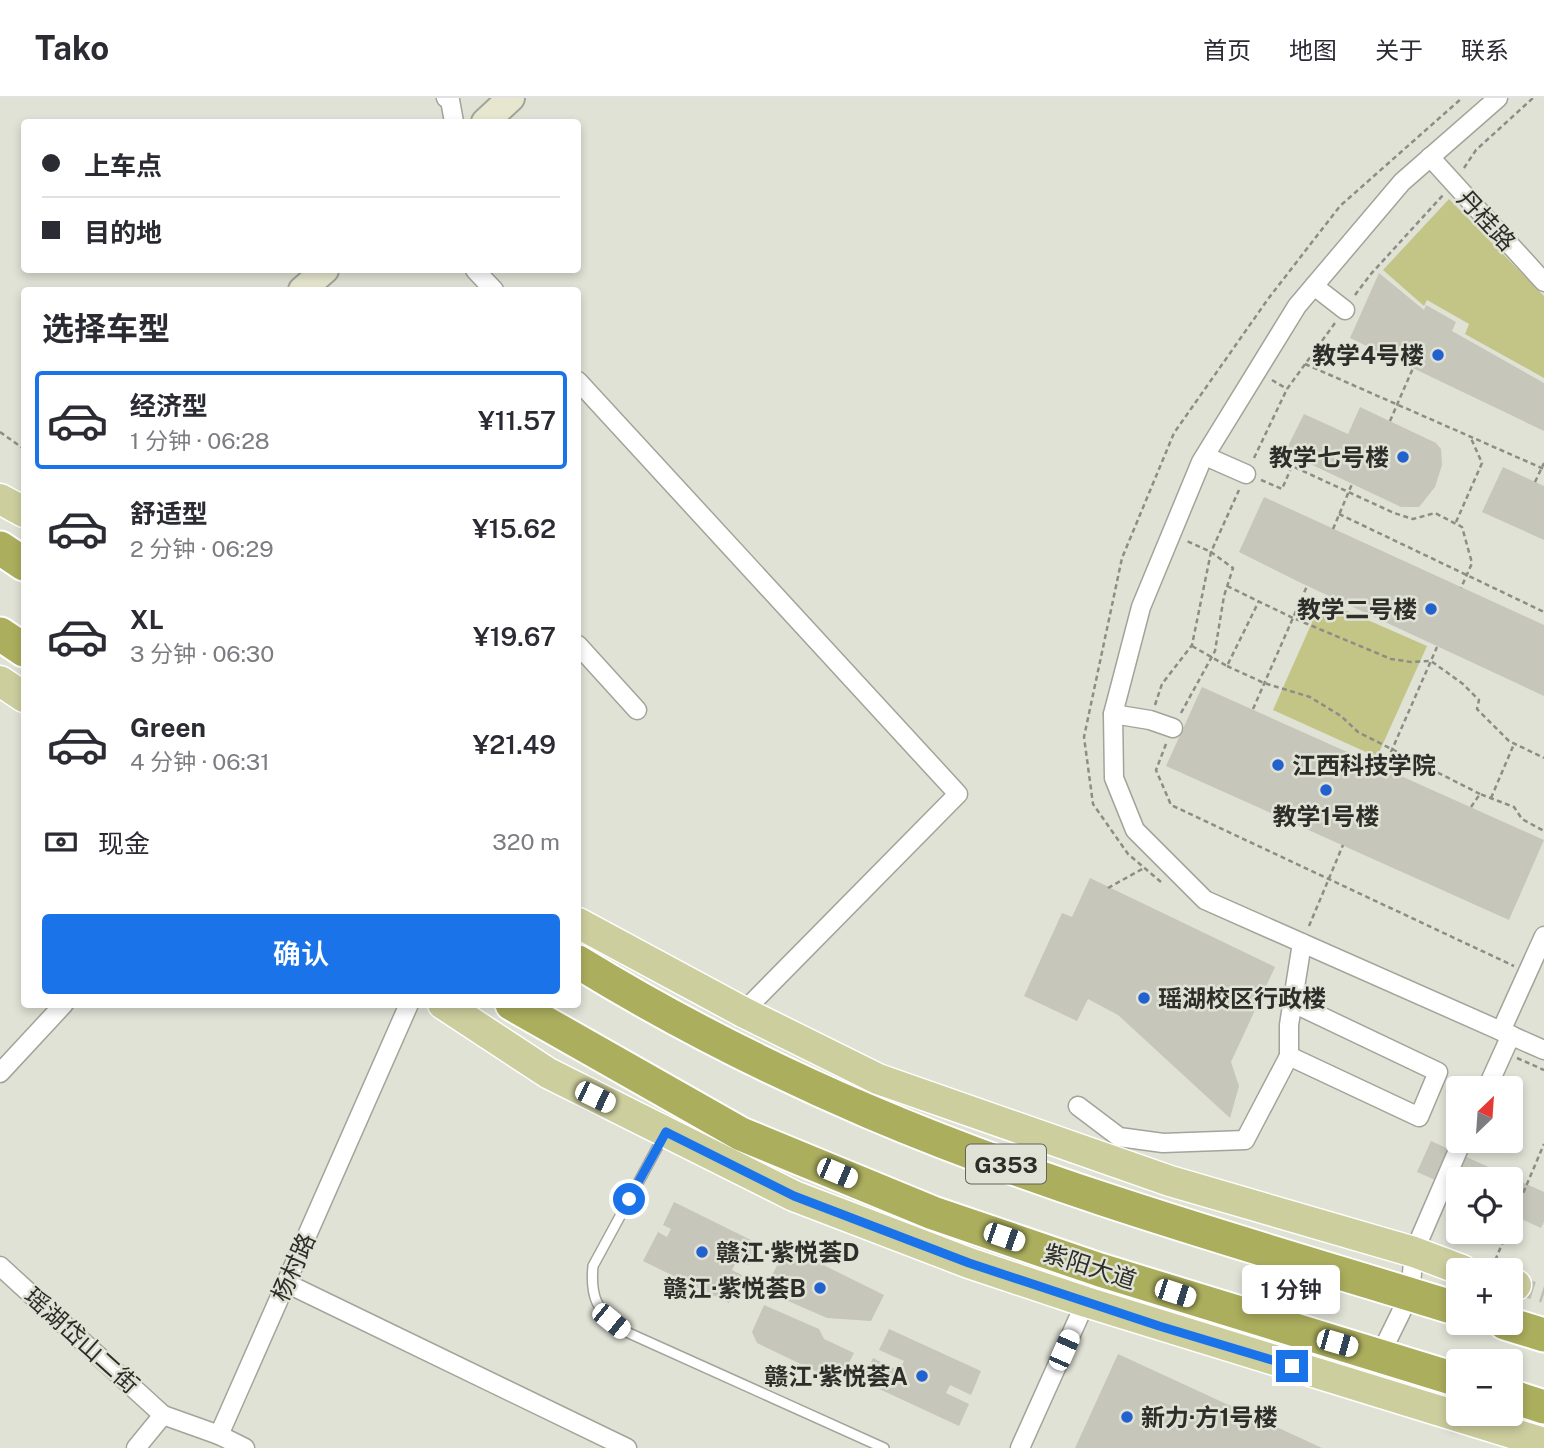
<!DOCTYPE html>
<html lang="zh">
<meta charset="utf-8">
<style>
:root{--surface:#fff;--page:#f7f7f7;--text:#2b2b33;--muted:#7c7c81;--line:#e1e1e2;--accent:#1a73e8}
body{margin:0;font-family:"Public Sans","Noto Sans SC",sans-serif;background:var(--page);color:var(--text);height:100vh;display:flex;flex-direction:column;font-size:26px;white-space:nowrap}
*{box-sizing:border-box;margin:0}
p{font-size:23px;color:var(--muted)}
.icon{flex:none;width:38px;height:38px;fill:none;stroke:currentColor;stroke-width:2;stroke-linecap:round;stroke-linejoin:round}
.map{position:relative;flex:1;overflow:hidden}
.drawer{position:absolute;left:21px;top:189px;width:560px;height:721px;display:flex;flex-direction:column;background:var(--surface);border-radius:7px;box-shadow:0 4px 10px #0003}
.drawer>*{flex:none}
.top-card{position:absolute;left:21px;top:21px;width:560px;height:154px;border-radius:7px;box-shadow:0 4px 10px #0003;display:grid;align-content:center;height:154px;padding:0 21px;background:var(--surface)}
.needle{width:46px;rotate:25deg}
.controls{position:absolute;left:1446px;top:978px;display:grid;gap:14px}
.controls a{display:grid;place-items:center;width:77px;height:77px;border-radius:7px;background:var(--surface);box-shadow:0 4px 10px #0003;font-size:35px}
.end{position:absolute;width:32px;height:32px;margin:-16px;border:9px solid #1a73e8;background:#fff;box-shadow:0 0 0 4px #fff}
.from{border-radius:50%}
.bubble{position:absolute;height:49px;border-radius:7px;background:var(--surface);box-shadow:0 4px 10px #0003;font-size:23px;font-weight:600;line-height:49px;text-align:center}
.car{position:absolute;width:21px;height:42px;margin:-21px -10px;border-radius:9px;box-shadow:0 0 5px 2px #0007;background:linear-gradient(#fff 24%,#345 0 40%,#fff 0 76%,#345 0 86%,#fff 0)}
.top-card b{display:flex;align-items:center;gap:24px;height:66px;font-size:26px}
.top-card b+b{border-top:2px solid var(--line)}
.top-card i{width:18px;height:18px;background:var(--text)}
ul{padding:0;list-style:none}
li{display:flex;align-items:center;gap:21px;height:98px;margin:0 14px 10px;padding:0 7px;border:4px solid transparent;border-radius:7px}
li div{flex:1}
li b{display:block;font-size:26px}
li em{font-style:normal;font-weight:600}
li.selected{border-color:var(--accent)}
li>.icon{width:63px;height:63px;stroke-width:1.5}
h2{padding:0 21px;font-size:32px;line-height:84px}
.pay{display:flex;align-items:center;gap:18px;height:77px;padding:0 21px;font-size:26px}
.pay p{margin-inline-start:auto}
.cta{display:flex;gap:14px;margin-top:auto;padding:14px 21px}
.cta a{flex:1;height:80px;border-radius:7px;background:var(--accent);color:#fff;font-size:28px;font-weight:600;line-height:80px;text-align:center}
header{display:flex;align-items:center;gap:42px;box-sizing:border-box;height:98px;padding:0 35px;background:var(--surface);border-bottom:2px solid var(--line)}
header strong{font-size:33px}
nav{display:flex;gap:38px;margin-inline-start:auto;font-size:24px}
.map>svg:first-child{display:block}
</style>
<header>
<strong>Tako</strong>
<nav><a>首页</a><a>地图</a><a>关于</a><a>联系</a></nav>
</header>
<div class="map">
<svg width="1544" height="1350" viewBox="0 0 1544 1350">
<rect width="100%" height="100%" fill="#e1e2d6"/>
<!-- green -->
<g fill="#c2c586">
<polygon points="1449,101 1544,198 1544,280 1465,236 1469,226 1427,202 1424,208 1383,172"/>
<polygon points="1322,502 1427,548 1377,659 1273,612"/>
</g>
<!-- building -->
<g fill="#c6c6bb">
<polygon points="1379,175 1424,212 1426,207 1456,224 1452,233 1544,285 1544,333 1350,240"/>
<polygon points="1360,309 1436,345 1441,351 1442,367 1435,389 1419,409 1401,409 1285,354 1304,316 1348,336"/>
<polygon points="1503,369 1544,388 1544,442 1482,414"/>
<polygon points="1264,399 1544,527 1544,598 1299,484 1239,454"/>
<polygon points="1202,589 1544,742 1509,822 1166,668"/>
<polygon points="1090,780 1275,869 1231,964 1239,988 1230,1020 1118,917 1088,901 1077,923 1024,898 1062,815 1072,819"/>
<polygon points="1431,1043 1544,1094 1544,1124 1541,1130 1510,1116 1510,1082 1458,1082 1458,1092 1417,1074"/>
<polygon points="674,1104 759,1146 748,1167 737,1162 732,1172 742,1177 729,1205 643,1163 658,1134 667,1139 671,1131 663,1127"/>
<polygon points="797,1154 884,1197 871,1223 827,1220 772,1196 769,1183 782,1158"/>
<polygon points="764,1207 819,1231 824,1241 854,1255 843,1277 832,1281 757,1245 752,1234"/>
<polygon points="889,1231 981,1273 971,1297 950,1287 946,1295 969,1306 959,1328 862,1283 873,1260 899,1273 904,1263 879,1252"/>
<polygon points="1118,1256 1322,1350 1075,1350"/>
</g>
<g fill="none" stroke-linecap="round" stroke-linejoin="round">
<!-- street-tunnel -->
<polyline stroke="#bdbeb3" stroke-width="18" stroke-dasharray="18 9" stroke-linecap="butt" points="1516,1187 1544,1196"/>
<defs>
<path id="lane" d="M663,1039l-70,129c-3,32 4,44 29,64l262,118"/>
<g id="street">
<polyline points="446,0 450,2 454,24"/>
<polyline points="1498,0 1402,84 1297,208 1201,364 1141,509 1113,616 1114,680 1135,732 1205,802 1544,952"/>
<polyline points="1430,59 1544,184"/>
<polyline points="475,172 494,192"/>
<polyline points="1314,188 1345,212"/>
<polyline points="578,283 958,696 743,914"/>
<polyline points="1205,358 1246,376"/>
<polyline points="578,547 637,612"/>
<polyline points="1113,616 1150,622 1173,630"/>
<polyline points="1501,933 1544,838"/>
<polyline points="1289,958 1419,1019 1438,974 1293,905"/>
<polyline points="0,975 64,906"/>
<polyline points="1487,990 1511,937"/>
<polyline points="1078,1008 1119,1039 1163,1045 1245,1042 1289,958 1289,927 1302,845"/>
<polyline points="0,1168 163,1317"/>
<polyline points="286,1185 627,1350"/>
<polyline points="1369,1251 1383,1251 1410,1196 1414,1154 1462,1043"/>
<polyline points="219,1337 245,1350"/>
<polyline points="136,1350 163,1317 219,1337 409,906"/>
<polyline points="1020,1350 1100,1172"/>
</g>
<g id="secondary">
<polyline points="485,24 511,0"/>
<polyline points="302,192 325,172"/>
</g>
<g id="primary">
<polyline points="0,401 24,414"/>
<polyline points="0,583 24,599"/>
<polyline points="578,825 743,914 878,981 1170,1083 1414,1154 1462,1172"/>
<polyline points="443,906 548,975 794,1098 969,1165 1086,1204 1544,1345"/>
<polyline points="1510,1185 1516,1187"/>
</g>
<g id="highway">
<polyline points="0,450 24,466"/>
<polyline points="0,536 24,552"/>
<path d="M578,864c93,57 191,107 292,150 190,81 391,136 588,197"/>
<polyline points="512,906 741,1036 933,1115 1100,1172 1458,1282"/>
<polyline points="1505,1225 1544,1237"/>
<polyline points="1510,1298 1544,1309"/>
</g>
</defs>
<!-- lane casing -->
<use href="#lane" stroke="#a3a499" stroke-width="12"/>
<!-- street casing -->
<use href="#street" stroke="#a3a499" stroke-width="21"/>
<!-- secondary casing -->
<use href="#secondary" stroke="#a3a499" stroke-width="30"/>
<!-- primary casing -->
<use href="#primary" stroke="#fff" stroke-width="33"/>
<!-- highway casing -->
<use href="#highway" stroke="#fff" stroke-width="37"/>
<!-- path -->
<g stroke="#8d8d85" stroke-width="2.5" stroke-dasharray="5 3.5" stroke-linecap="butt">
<polyline points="1464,70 1476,52 1533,0"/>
<polyline points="1355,197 1370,177 1443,97"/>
<polyline points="1305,266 1544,371"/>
<polyline points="1272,282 1287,291"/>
<polyline points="0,334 24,351"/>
<polyline points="1254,360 1287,291 1335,225"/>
<polyline points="1261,382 1282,391 1292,368 1394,415 1413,421 1435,415 1462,429 1472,465 1461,490"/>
<polyline points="1339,416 1544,514"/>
<polyline points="1456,424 1482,365 1470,338"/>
<polyline points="1333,431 1352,386"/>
<polyline points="1227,488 1293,520 1391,561 1411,564 1431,563 1463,586 1479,602 1477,611 1509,643 1544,660"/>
<polyline points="1192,548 1227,568 1259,503"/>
<polyline points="1227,568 1264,585 1310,599 1341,618 1358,634 1480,696"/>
<polyline points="1155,607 1162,586 1192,547 1211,454 1187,443"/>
<polyline points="1253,611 1307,488"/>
<polyline points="1181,615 1215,553 1224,498 1233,470 1211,454 1239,392"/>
<polyline points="1166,646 1156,672 1171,707 1514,868"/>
<polyline points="1384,670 1437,549"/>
<polyline points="1491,700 1514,646"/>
<polyline points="1471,709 1480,696 1514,709 1522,721 1544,733"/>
<polyline points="1161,784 1128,756 1093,706 1084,639 1122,460 1174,335 1268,201 1340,108 1462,0"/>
<polyline points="1108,790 1144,770"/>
<polyline points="1309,828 1343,747"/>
<polyline points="1517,960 1544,972"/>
<polyline points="1510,1126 1544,1046"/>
<polyline points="1492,1170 1507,1134"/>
</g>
<!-- lane -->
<use href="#lane" stroke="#fff" stroke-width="9"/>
<!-- street -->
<use href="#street" stroke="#fff" stroke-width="18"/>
<!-- secondary -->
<use href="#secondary" stroke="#e6e7ce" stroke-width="26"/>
<!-- primary -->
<use href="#primary" stroke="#cdce9e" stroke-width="30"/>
<!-- highway -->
<use href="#highway" stroke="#abae5d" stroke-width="33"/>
<!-- path-bridge -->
<g stroke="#8d8d85" stroke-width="2.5" stroke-dasharray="5 3.5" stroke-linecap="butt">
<polyline points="1390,323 1413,270"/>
<polyline points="1535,384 1544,365"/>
</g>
</g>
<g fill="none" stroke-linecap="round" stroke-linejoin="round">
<!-- route -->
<polyline stroke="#1a73e8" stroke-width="9" points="629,1101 666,1034 794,1098 969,1165 1159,1228 1292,1268"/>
</g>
<!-- markers -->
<g fill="#2162ce" stroke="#e1e2d6" stroke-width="2.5">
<circle cx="1438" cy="257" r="7"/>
<circle cx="1403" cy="359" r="7"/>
<circle cx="1431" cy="511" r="7"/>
<circle cx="1278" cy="667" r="7"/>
<circle cx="1326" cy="692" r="7"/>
<circle cx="1144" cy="900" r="7"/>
<circle cx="702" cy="1154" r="7"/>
<circle cx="820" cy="1190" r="7"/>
<circle cx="922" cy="1278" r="7"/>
<circle cx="1127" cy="1319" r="7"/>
</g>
<g text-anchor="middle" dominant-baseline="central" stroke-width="5" stroke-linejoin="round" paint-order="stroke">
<!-- shield labels -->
<rect fill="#e1e2d6" stroke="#63635d" stroke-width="2" x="966" y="1046.5" width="80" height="39" rx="5"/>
<g font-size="23" font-weight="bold" fill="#2d2d29">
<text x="1006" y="1066">G353</text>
</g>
<!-- street labels -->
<g font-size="24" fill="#2d2d29" stroke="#e1e2d6">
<text transform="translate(1487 122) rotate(47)">丹桂路</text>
<text transform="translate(1090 1168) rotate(18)">紫阳大道</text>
<text transform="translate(293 1169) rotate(-66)">杨村路</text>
<text transform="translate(82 1242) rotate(42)">瑶湖岱山二街</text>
</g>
<!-- poi labels -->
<g font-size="24" font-weight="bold" fill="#2d2d29" stroke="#e1e2d6" text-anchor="end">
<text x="1424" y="257">教学4号楼</text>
<text x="1389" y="359">教学七号楼</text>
<text x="1417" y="511">教学二号楼</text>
<text x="1292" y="667" text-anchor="start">江西科技学院</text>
<text x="1326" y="718" text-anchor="middle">教学1号楼</text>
<text x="1158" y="900" text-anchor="start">瑶湖校区行政楼</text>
<text x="716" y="1154" text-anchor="start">赣江·紫悦荟D</text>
<text x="806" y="1190">赣江·紫悦荟B</text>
<text x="908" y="1278">赣江·紫悦荟A</text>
<text x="1141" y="1319" text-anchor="start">新力·方1号楼</text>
</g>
</g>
</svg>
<div class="controls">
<a><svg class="needle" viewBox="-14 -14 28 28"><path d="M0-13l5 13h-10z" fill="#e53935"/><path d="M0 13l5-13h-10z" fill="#7c7c81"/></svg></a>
<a><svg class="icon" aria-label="locate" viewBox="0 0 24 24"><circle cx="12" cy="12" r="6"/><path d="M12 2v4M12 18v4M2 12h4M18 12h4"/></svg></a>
<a>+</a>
<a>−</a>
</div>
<i class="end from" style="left:629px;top:1101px"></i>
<i class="end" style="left:1292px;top:1268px"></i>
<div class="bubble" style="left:1242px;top:1167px;width:98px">1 分钟</div>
<i class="car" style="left:595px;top:999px;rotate:116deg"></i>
<i class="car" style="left:837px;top:1075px;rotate:113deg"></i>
<i class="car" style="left:1004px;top:1139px;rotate:109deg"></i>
<i class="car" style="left:1175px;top:1195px;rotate:108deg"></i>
<i class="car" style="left:611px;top:1223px;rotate:129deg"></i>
<i class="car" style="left:1337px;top:1245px;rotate:106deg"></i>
<i class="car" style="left:1064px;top:1252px;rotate:24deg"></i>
<div class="top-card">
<b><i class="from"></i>上车点</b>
<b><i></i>目的地</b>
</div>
<section class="drawer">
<h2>选择车型</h2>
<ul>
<li class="selected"><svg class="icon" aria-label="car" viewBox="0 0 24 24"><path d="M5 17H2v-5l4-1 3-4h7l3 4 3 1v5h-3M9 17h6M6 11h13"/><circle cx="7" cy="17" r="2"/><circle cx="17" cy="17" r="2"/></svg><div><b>经济型</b><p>1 分钟 · 06:28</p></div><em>¥11.57</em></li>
<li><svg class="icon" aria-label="car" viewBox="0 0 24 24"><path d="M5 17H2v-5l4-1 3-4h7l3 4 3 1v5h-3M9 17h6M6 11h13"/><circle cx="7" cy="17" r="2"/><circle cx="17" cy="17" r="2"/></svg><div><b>舒适型</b><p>2 分钟 · 06:29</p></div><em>¥15.62</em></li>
<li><svg class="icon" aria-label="car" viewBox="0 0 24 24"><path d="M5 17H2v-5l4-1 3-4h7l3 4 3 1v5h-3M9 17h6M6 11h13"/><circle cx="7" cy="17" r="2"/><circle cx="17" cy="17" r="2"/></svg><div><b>XL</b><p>3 分钟 · 06:30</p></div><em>¥19.67</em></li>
<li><svg class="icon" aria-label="car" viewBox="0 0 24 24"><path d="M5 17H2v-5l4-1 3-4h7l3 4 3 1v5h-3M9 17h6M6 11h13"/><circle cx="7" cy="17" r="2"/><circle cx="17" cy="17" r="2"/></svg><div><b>Green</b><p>4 分钟 · 06:31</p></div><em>¥21.49</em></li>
</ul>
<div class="pay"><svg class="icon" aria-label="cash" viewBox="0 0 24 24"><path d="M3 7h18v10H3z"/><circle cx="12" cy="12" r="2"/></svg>现金<p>320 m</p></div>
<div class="cta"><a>确认</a></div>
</section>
</div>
